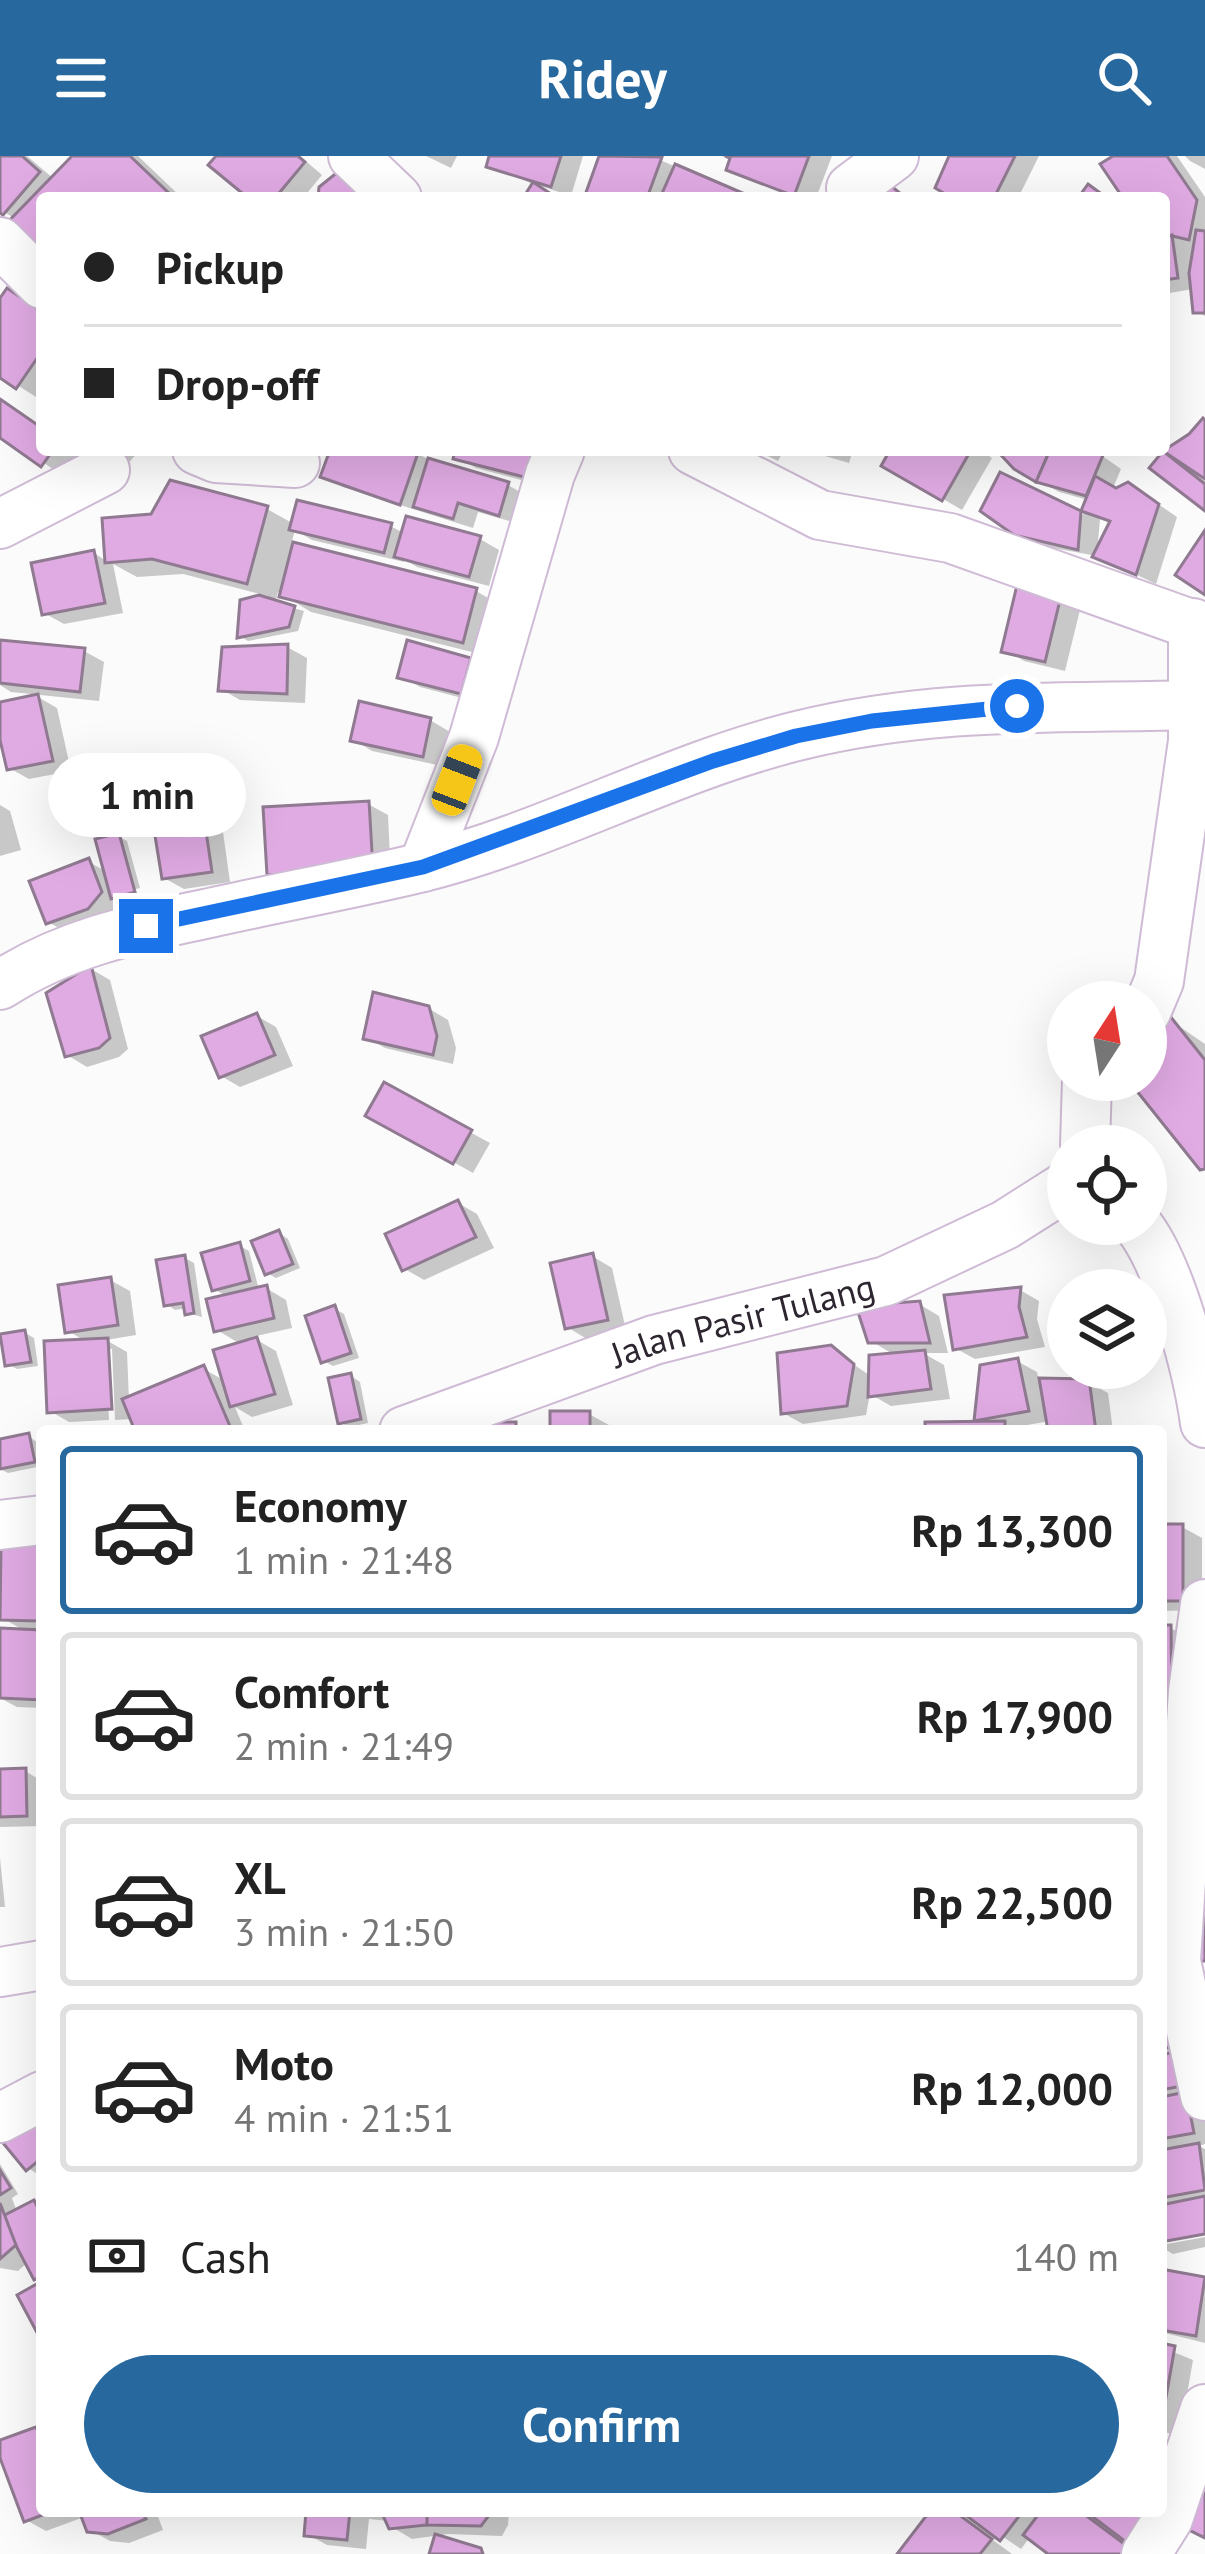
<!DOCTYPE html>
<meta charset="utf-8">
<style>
:root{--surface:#fff;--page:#f2f2f2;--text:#222;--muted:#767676;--line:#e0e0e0;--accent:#27689e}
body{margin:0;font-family:"PT Sans",sans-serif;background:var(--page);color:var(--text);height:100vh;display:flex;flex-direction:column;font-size:45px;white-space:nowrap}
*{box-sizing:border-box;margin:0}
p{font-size:39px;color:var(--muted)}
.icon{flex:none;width:66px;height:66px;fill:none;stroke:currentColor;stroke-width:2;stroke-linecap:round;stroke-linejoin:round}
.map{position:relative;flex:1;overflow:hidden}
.panel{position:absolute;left:36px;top:1269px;width:1131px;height:1092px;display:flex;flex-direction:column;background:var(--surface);border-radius:12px;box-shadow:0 12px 48px #0002}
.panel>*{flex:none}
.hud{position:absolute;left:36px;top:36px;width:1134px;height:264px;border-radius:12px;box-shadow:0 12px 48px #0002;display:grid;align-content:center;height:264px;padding:0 48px;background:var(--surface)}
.needle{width:78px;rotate:12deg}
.fabs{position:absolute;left:1047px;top:825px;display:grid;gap:24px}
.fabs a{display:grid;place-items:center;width:120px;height:120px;border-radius:50%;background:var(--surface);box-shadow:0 12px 48px #0002;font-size:60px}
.end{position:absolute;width:54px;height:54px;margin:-27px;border:15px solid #1a73e8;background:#fff;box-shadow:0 0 0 6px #fff}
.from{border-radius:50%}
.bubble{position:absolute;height:84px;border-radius:42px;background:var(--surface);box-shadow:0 12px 48px #0002;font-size:39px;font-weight:700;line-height:84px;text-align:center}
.car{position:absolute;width:36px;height:72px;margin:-36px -18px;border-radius:15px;box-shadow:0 0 9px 3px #0007;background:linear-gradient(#f5c518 24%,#345 0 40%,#f5c518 0 76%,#345 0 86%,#f5c518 0)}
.hud b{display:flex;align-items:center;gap:42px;height:114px;font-size:45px}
.hud b+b{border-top:3px solid var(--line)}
.hud i{width:30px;height:30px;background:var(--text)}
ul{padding:21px 0 0;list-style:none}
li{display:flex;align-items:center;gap:36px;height:168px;margin:0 24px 18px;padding:0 24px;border:6px solid var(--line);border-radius:12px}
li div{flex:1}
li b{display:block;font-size:45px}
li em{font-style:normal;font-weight:700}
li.active{border-color:var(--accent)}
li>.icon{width:108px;height:108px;stroke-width:1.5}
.pay{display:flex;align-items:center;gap:30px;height:132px;padding:0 48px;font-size:45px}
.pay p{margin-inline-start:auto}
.action{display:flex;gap:24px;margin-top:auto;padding:24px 48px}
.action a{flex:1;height:138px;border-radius:72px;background:var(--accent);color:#fff;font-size:48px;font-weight:700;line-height:138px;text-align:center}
header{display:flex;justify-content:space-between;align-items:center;height:156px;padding:0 48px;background:var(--accent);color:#fff;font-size:54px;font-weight:700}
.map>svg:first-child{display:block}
</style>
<header><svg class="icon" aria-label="menu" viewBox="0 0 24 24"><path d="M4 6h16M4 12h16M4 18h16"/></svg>Ridey<svg class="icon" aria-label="search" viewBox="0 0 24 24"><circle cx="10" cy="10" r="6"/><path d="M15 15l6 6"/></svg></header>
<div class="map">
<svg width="1205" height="2398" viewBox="0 0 1205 2398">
<rect width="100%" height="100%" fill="#fbfbfb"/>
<!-- shadow -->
<g fill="#0003" fill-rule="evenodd">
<polygon points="0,0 27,0 54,23 76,0 138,0 182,42 42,42 15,63 0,53"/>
<polygon points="220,0 300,0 322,19 303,42 252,42"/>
<polygon points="426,0 457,0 451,12"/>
<polygon points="492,0 583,0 571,40 538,29 554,42 526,42 535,29 489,9"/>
<polygon points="602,0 651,0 747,42 587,42"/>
<polygon points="721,0 832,0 816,42 798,42 749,24 730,12 733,4"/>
<polygon points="952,0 1039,0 1018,42 958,42"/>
<polygon points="1118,0 1177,0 1205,41 1205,160 1196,155 1193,133 1164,138 1164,85 1168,84 1164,82 1164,42 1127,42"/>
<polygon points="1185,0 1205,0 1205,13 1190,5"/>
<polygon points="0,147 42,157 42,233 36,241 0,218"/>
<polygon points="0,244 42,273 42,294 71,294 77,298 62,319 0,278"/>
<polygon points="1205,267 1205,319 1201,316 1198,320 1205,325 1205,351 1165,297"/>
<polygon points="97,294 140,294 124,312"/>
<polygon points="333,294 410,294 436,307 508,329 527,340 519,368 478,356 473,372 343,331 324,320"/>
<polygon points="458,294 559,334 476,312 456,301"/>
<polygon points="755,294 784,294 778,305"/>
<polygon points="804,294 853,294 849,307"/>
<polygon points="894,294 981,294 992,302 962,354 885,309"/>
<path d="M1004,294h90l27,19 -10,24 37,4 29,20 -21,67 -59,-28 -60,-11 -22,-12 -14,-57 82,39 5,-15 -29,-8 -43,-25zM1100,363l12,5 -15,29z"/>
<polygon points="267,353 294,368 390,370 404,377 480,383 499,394 489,430 417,411 404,403 404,406 312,384 295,374 291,389 476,435 504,451 492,501 311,456 278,436 275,447 304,455 298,475 248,485 240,480 243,446 268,440 183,418 137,421 113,408 123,457 64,468 44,457 94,397 108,406"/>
<polygon points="1060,443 1080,454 1065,515 1024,505 1005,494"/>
<polygon points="0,487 84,495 104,506 99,545 11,536 0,529"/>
<polygon points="287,491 307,502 305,547 240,544 221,533"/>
<polygon points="470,504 489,515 481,547 420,531 401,520"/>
<polygon points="38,541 57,552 71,615 29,623 9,612 0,570 0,550"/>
<polygon points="430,564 450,576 442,610 372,595 353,583"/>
<polygon points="368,648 388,659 391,723 289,729 270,718"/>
<polygon points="0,649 10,655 21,694 0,700"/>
<polygon points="201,651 221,662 230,726 184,733 164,722"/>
<polygon points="118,680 127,685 140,732 117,738 117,744 143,741 119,747 108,763 68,777 48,766 89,706 107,716"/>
<polygon points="91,813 110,824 128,893 119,901 87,911 67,899"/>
<polygon points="428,852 448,864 456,892 453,908 385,892 366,881"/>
<polygon points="257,860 276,871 293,910 240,931 221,920"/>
<polygon points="1170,864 1205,888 1205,1013 1132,924 1146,924 1146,882"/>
<polygon points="385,930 490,987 473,1017 369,959"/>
<polygon points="458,1047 477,1058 494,1092 424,1124 405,1113"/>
<polygon points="279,1077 288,1083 300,1112 276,1122 267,1117"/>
<polygon points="240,1090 249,1095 259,1134 266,1132 286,1144 292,1172 252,1181 276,1195 293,1249 252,1261 235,1251 245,1275 138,1275 133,1263 115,1264 112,1193 106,1193 109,1264 69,1266 50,1255 87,1186 68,1175 110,1124 130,1135 136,1179 106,1184 127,1196 129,1244 204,1213 225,1225 242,1189 217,1174 228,1141 214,1133"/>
<polygon points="592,1100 612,1112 626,1174 587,1183 567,1171"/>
<polygon points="185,1102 194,1107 202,1161 187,1157 187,1152 175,1154 166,1148"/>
<polygon points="1020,1134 1039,1145 1037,1163 1045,1191 975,1203 955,1192"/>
<polygon points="919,1148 939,1160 948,1197 923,1197 944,1209 950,1243 891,1250 870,1238 866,1259 803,1268 783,1257 830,1192 872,1221 896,1200 871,1185"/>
<polygon points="335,1153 344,1158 359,1202 333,1210 324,1205"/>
<polygon points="25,1177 34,1182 38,1210 17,1213 8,1208"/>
<polygon points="1017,1205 1037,1216 1039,1225 1088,1226 1108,1237 1113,1275 1051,1275 1050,1265 1011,1272 1016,1275 928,1275 977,1268 983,1211"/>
<polygon points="351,1220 360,1226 368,1267 349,1271 340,1266"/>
<polygon points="589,1258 609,1269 609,1275 553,1275"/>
<polygon points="28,1280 37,1286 42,1310 8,1317 0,1313 0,1286"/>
<polygon points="1161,1371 1182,1371 1202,1382 1202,1454 1161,1455"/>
<polygon points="39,1392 42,1394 42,1474 38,1474 42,1476 42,1552 17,1551 0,1542 0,1475 27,1476 2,1462"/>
<polygon points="1161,1472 1171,1472 1190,1484 1191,1562 1161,1562"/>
<polygon points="1161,1576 1180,1587 1161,1719"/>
<polygon points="25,1615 42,1625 42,1670 0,1671 0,1616"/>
<polygon points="0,1702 5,1751 0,1751"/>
<polygon points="1162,1819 1205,1950 1205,1988 1199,1990 1205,1993 1205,2075 1167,2082 1167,2088 1205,2081 1205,2091 1173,2098 1161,2091"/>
<polygon points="42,1960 42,2021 28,2012"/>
<polygon points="0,2008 18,2038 12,2042 17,2056 34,2048 42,2053 42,2125 28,2106 18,2115 0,2112"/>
<polygon points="1161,2091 1166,2117 1205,2124 1205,2187 1161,2176"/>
<polygon points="1161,2191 1193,2204 1180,2279 1161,2276"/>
<polygon points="36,2274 42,2278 42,2355 156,2355 163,2374 129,2387 110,2385 90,2374 84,2361 46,2375 26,2364 0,2288"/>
<polygon points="309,2355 509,2355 508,2369 502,2380 448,2378 412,2383 392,2371 389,2365 369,2363 366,2393 327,2389 307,2378"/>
<polygon points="933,2355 953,2355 1012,2398 901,2398"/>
<polygon points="965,2355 1028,2355 1039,2363 1045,2355 1082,2355 1088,2359 1090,2355 1105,2366 1102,2371 1137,2398 1053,2398 1030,2381 1021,2393"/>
</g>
<!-- building -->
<g fill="#e0aae3" stroke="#907a91" stroke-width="3">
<polygon points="0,0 22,0 40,16 3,59 0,57"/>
<polygon points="72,0 130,0 174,42 42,42 42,108 3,71"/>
<polygon points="216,0 298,0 305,6 275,42 248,42 208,9"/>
<polygon points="489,0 561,0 551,31 486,11"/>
<polygon points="599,0 662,1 647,42 584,42"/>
<polygon points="725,0 809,0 794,40 726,14 730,2"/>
<polygon points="949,0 1015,0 994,42 952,42 935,32"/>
<polygon points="1113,0 1167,0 1197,44 1189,84 1164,78 1164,42 1123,42 1100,8"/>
<polygon points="675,8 752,41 751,42 660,42"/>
<polygon points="339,15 371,42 318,42 319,31"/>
<polygon points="880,21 906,42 863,42"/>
<polygon points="533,26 557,42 523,42"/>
<polygon points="1088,28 1107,42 1078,42"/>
<polygon points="1196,74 1205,75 1205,157 1193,157 1189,117"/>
<polygon points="1172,79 1178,122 1164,124 1164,82"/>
<polygon points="7,132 42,156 42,195 16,233 0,222 0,142"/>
<polygon points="0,243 42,272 42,294 53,294 41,311 0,282"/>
<polygon points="1203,262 1205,264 1205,323 1163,295 1189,278"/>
<polygon points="330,294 419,294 400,349 320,321"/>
<polygon points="455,294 548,294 540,325 453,303"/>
<polygon points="890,294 971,294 942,345 881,310"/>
<polygon points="1000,294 1050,294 1036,326 1014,313 999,297"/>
<polygon points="1050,294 1095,294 1103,299 1086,340 1036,326"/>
<polygon points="1163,295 1205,328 1205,355 1149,312"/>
<polygon points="428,302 509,326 499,360 458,347 453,363 413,351"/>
<polygon points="1000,316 1081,355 1078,394 1014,379 980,355"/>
<polygon points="1095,320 1116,332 1128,326 1159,348 1136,419 1092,401 1110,365 1081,355"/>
<polygon points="170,324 268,350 247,428 152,403 105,407 102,362 151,358"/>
<polygon points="297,344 392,367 384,397 289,374"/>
<polygon points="406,360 481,380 469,421 394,401"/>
<polygon points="1205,374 1205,439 1175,419"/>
<polygon points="293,386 477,432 463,487 279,441"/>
<polygon points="94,394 105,447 42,459 31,407"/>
<polygon points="1017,429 1061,440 1045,506 1001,496"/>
<polygon points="259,439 295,450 289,471 237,482 240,444"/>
<polygon points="0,484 85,492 80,536 0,527"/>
<polygon points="407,484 471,502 461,538 397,522"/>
<polygon points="288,488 287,538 218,535 222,491"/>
<polygon points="38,538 53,605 7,614 0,584 0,546"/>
<polygon points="359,545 431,562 423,601 350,585"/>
<polygon points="369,645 373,713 267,719 263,651"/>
<polygon points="202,648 212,716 162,723 151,655"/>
<polygon points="119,677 135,736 111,743 95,683"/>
<polygon points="89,702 102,736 88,753 46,768 29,725"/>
<polygon points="91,809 110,882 99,892 65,901 46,837"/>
<polygon points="373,836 429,850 437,880 433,899 363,883"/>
<polygon points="257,857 275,899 219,922 201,880"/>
<polygon points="1170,860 1205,904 1205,1013 1200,1014 1128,924 1146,924 1146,879"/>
<polygon points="384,926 472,974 453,1008 365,960"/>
<polygon points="458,1044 476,1081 402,1115 385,1078"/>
<polygon points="279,1074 293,1108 265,1119 251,1085"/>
<polygon points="240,1086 250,1125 212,1135 201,1097"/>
<polygon points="593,1097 608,1164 565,1173 550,1107"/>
<polygon points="185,1099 194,1157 185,1159 183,1147 164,1150 156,1104"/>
<polygon points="111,1121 118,1169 65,1177 58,1129"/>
<polygon points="267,1129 274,1162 214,1176 206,1143"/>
<polygon points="1021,1131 1019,1151 1027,1181 953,1194 944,1139"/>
<polygon points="920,1145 930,1187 868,1187 856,1150"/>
<polygon points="335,1149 351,1197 321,1207 305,1160"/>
<polygon points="25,1174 31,1206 5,1210 0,1178"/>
<polygon points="257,1181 275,1238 230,1251 213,1194"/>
<polygon points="108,1182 112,1253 47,1257 44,1185"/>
<polygon points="831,1189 854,1208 847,1250 781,1258 777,1197"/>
<polygon points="925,1194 931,1233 868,1241 869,1199"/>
<polygon points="1018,1202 1029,1255 974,1265 980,1209"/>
<polygon points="204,1209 232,1275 135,1275 122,1243"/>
<polygon points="351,1217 361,1263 338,1268 328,1222"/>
<polygon points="1039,1222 1089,1223 1096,1275 1048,1275"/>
<rect x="550" y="1255" width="40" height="20"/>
<polygon points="1005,1265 1005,1275 925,1275 925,1266"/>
<rect x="471" y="1266" width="45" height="9"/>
<polygon points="29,1277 35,1306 0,1313 0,1283"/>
<rect x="1161" y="1368" width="22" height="77"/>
<polygon points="1,1388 40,1389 38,1465 0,1464"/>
<polygon points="1161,1469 1171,1469 1172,1552 1161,1552"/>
<polygon points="0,1472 42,1474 42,1544 0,1542"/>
<polygon points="26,1612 27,1660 0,1661 0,1613"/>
<polygon points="1199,1758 1205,1758 1205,1805 1200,1805"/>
<polygon points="1161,1816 1177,1890 1161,1893"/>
<polygon points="1179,1895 1187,1929 1161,1934 1161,1899"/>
<polygon points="1186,1936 1194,1977 1161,1983 1161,1941"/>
<polygon points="42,1956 42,2002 26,2015 3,1987"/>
<polygon points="1199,1987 1205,2034 1161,2042 1161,1994"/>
<polygon points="0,2014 11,2032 0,2039"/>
<polygon points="1205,2040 1205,2078 1161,2086 1161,2049"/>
<polygon points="34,2044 42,2060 42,2120 34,2124 1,2061"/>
<polygon points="0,2047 16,2089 0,2103"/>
<polygon points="1161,2113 1205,2121 1196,2180 1161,2174"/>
<polygon points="42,2125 42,2186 17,2139"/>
<polygon points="1161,2187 1175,2190 1161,2270"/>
<polygon points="36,2271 42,2287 42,2355 53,2355 24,2366 0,2302 0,2284"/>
<polygon points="1205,2325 1205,2382 1181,2370"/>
<polygon points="79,2355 142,2355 146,2363 108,2378 87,2376"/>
<polygon points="306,2355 350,2355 347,2384 304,2380"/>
<polygon points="381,2355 429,2355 427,2369 389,2373"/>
<polygon points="427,2355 490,2355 490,2358 481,2370 427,2369"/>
<polygon points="930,2355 954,2355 992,2383 980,2398 897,2398"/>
<polygon points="960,2355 1023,2355 1000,2385"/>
<polygon points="1041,2355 1080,2355 1127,2390 1121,2398 1048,2398 1023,2379"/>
<polygon points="1085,2355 1156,2355 1130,2389"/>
<polygon points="435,2378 481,2392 483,2398 429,2398"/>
</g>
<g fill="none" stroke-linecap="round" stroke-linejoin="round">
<defs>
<g id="minor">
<polyline points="353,0 397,42"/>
<polyline points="851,32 894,0"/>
<polyline points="0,86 42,128"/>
<polyline points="197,294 216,302 295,307"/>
<polyline points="693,294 820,359 950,382 1205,473"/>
<polyline points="0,368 105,314"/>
<polyline points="423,711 474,581 550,318 560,294"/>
<path d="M0,829c63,-41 132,-56 205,-71 71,-16 143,-29 214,-46 130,-32 249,-100 378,-132 138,-34 260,-27 399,-31"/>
<polyline points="1146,856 1159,825 1193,585 1193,467"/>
<polyline points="1085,990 1087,924"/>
<path d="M1137,1068c33,40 61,147 68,199"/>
<path id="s1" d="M404,1275l250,-91 232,-59 119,-56 63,-40"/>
<polyline points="0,1369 42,1364"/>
<polyline points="1205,1448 1193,1535 1176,1805 1205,1940"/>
<polyline points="0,1816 42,1809"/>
<polyline points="0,1962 42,1940"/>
<polyline points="1146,2398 1168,2363 1205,2253"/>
</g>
</defs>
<!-- minor casing -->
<use href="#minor" stroke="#cfbbd5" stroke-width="52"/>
<!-- minor -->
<use href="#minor" stroke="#fff" stroke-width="48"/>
</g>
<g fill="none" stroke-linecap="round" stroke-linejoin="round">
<!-- route -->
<polyline stroke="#1a73e8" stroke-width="15" points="146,770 423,711 713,605 796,580 872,565 1017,550"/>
</g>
<g text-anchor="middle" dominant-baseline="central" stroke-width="9" stroke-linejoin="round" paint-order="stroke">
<!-- street labels -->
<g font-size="36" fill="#2d252f" stroke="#fff">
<text stroke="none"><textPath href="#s1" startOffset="357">Jalan Pasir Tulang</textPath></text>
</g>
</g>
</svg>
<div class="fabs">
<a><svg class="needle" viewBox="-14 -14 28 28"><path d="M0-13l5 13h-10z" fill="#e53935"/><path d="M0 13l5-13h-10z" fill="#767676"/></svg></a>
<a><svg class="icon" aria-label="locate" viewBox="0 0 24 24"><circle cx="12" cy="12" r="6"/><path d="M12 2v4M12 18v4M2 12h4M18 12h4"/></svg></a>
<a><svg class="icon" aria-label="layers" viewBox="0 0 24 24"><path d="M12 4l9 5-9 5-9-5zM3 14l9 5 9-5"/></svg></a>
</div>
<i class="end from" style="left:1017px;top:550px"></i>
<i class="end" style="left:146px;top:770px"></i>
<div class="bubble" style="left:48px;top:597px;width:198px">1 min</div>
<i class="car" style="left:457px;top:624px;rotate:21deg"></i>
<div class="hud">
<b><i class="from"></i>Pickup</b>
<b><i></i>Drop-off</b>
</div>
<section class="panel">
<ul>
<li class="active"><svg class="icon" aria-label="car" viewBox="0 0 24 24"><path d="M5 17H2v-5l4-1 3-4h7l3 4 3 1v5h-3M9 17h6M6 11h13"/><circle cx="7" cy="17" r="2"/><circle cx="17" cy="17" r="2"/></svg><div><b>Economy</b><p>1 min · 21:48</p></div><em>Rp 13,300</em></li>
<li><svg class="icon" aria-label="car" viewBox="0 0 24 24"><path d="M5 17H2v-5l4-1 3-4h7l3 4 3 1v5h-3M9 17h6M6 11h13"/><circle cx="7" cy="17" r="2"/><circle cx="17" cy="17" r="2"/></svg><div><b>Comfort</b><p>2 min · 21:49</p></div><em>Rp 17,900</em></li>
<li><svg class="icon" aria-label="car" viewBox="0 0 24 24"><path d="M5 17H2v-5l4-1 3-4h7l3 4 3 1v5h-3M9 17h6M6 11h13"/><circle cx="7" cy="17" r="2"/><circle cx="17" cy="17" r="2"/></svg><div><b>XL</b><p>3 min · 21:50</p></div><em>Rp 22,500</em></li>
<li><svg class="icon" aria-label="car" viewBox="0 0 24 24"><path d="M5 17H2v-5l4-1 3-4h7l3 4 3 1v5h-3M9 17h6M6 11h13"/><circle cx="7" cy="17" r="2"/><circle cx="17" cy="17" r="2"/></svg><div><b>Moto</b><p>4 min · 21:51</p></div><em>Rp 12,000</em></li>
</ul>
<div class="pay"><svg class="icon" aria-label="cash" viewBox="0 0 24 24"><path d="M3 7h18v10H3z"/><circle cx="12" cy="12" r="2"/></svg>Cash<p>140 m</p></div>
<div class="action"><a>Confirm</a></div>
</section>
</div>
